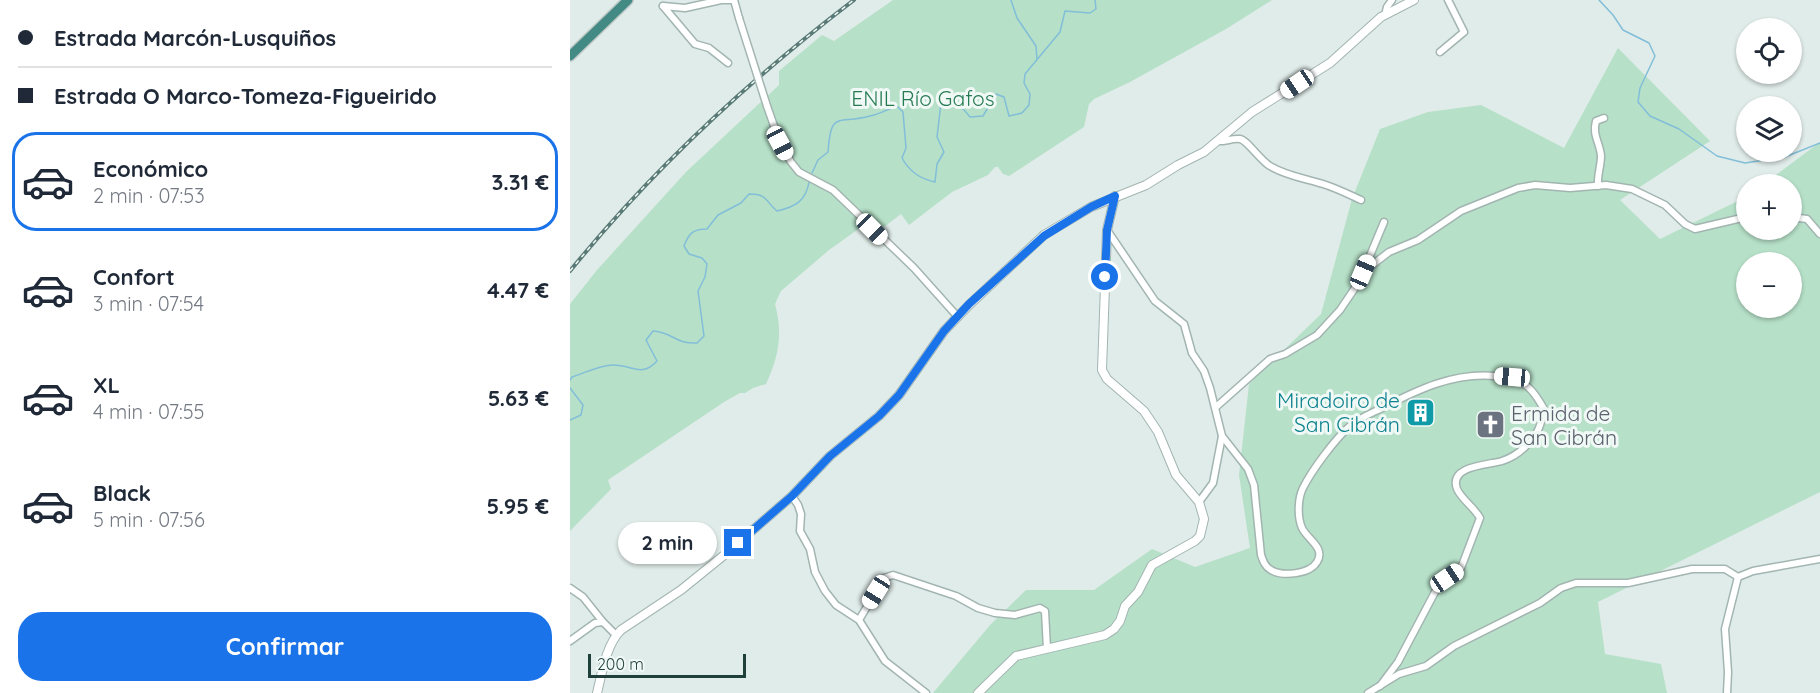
<!DOCTYPE html>
<html lang="es">
<meta charset="utf-8">
<style>
:root{--surface:#fff;--page:#f6f6f7;--text:#1f2937;--muted:#747a83;--line:#e0e1e3;--accent:#1a73e8}
body{margin:0;font-family:Quicksand,sans-serif;background:var(--page);color:var(--text);height:100vh;display:flex;flex-direction:column;font-size:22px;white-space:nowrap}
*{box-sizing:border-box;margin:0}
p{font-size:20px;color:var(--muted)}
.icon{flex:none;width:33px;height:33px;fill:none;stroke:currentColor;stroke-width:2;stroke-linecap:round;stroke-linejoin:round}
.map{position:relative;flex:1;overflow:hidden}
.details{display:flex;flex-direction:column;background:var(--surface);width:570px}
.details>*{flex:none}
.guide{display:grid;align-content:center;height:132px;padding:0 18px;background:var(--surface)}
.buttons{position:absolute;left:1166px;top:18px;display:grid;gap:12px}
.buttons a{display:grid;place-items:center;width:66px;height:66px;border-radius:50%;background:var(--surface);box-shadow:0 2px 4px #0004;font-size:30px}
.scale{position:absolute;left:18px;bottom:15px;width:158px;box-sizing:border-box;padding-left:6px;border:3px solid #1f3f3b;border-top:0;font-size:16px;line-height:21px;white-space:nowrap;color:#1f3f3b;-webkit-text-stroke:4px #f1f9f6;paint-order:stroke}
.end{position:absolute;width:27px;height:27px;margin:-14px;border:8px solid #1a73e8;background:#fff;box-shadow:0 0 0 3px #fff}
.from{border-radius:50%}
.bubble{position:absolute;height:42px;border-radius:21px;background:var(--surface);box-shadow:0 2px 4px #0004;font-size:20px;font-weight:700;line-height:42px;text-align:center}
.car{position:absolute;width:18px;height:36px;margin:-18px -9px;border-radius:8px;box-shadow:0 0 4px 2px #0007;background:linear-gradient(#fff 24%,#345 0 40%,#fff 0 76%,#345 0 86%,#fff 0)}
.guide b{display:flex;align-items:center;gap:21px;height:57px;font-size:22px}
.guide b+b{border-top:2px solid var(--line)}
.guide i{width:15px;height:15px;background:var(--text)}
ul{padding:0;list-style:none}
li{display:flex;align-items:center;gap:18px;height:99px;margin:0 12px 9px;padding:0 6px;border:3px solid transparent;border-radius:24px}
li div{flex:1}
li b{display:block;font-size:22px}
li em{font-style:normal;font-weight:700}
li.selected{border-color:var(--accent)}
li>.icon{width:54px;height:54px;stroke-width:1.5}
.primary-button{display:flex;gap:12px;margin-top:auto;padding:12px 18px}
.primary-button a{flex:1;height:69px;border-radius:24px;background:var(--accent);color:#fff;font-size:24px;font-weight:700;line-height:69px;text-align:center}
main{display:flex;flex:1;min-height:0}
.map>svg:first-child{display:block}
</style>
<main>
<section class="details">
<div class="guide">
<b><i class="from"></i>Estrada Marcón-Lusquiños</b>
<b><i></i>Estrada O Marco-Tomeza-Figueirido</b>
</div>
<ul>
<li class="selected"><svg class="icon" aria-label="car" viewBox="0 0 24 24"><path d="M5 17H2v-5l4-1 3-4h7l3 4 3 1v5h-3M9 17h6M6 11h13"/><circle cx="7" cy="17" r="2"/><circle cx="17" cy="17" r="2"/></svg><div><b>Económico</b><p>2 min · 07:53</p></div><em>3.31 €</em></li>
<li><svg class="icon" aria-label="car" viewBox="0 0 24 24"><path d="M5 17H2v-5l4-1 3-4h7l3 4 3 1v5h-3M9 17h6M6 11h13"/><circle cx="7" cy="17" r="2"/><circle cx="17" cy="17" r="2"/></svg><div><b>Confort</b><p>3 min · 07:54</p></div><em>4.47 €</em></li>
<li><svg class="icon" aria-label="car" viewBox="0 0 24 24"><path d="M5 17H2v-5l4-1 3-4h7l3 4 3 1v5h-3M9 17h6M6 11h13"/><circle cx="7" cy="17" r="2"/><circle cx="17" cy="17" r="2"/></svg><div><b>XL</b><p>4 min · 07:55</p></div><em>5.63 €</em></li>
<li><svg class="icon" aria-label="car" viewBox="0 0 24 24"><path d="M5 17H2v-5l4-1 3-4h7l3 4 3 1v5h-3M9 17h6M6 11h13"/><circle cx="7" cy="17" r="2"/><circle cx="17" cy="17" r="2"/></svg><div><b>Black</b><p>5 min · 07:56</p></div><em>5.95 €</em></li>
</ul>
<div class="primary-button"><a>Confirmar</a></div>
</section>
<div class="map">
<svg width="1250" height="693" viewBox="0 0 1250 693">
<rect width="100%" height="100%" fill="#e0ece9"/>
<!-- green -->
<g fill="#b6e0c8" fill-rule="evenodd">
<path d="M323,0h379l-46,29 -96,53 -36,17 -5,5 -5,23 -75,49 -6,-2 -5,-7h-3l-7,8 -36,17 -43,33 -8,-11 -22,17 -11,-7 -4,1 -35,25 -48,41 -6,13c8,30 4,52 -9,80l-13,4 -8,5h-5l-16,9 -116,78 3,9 -41,42v-227l27,-34 89,-98 93,-87v-14l43,-36 12,6z"/>
<path d="M1048,48l92,93 -90,59 40,39 86,-42v33h45v-46h-27l56,-42v350l-222,110 7,52 56,10 6,29h-734l58,-69 35,-34h68l58,-41 43,18 55,-19 -11,-73 10,-91 72,-70 31,-115 28,-70 48,-17 53,-7 83,43zM1176,262h45v46h-45z"/>
</g>
<g fill="none" stroke-linecap="round" stroke-linejoin="round">
<!-- stream -->
<g stroke="#82bed8" stroke-width="1.5">
<polyline points="441,0 447,18 466,46 467,59"/>
<polyline points="1029,0 1043,15 1053,30 1079,43 1085,56 1070,88 1068,102 1080,116 1109,129 1147,156 1175,163 1215,157 1250,143"/>
<path d="M242,173l6,-13 10,-8c3,-43 10,-27 42,-36 10,-2 18,-7 27,-10l6,6 3,36 -4,10c7,13 18,21 33,24l2,-18 7,-12 -7,-15 4,-34c14,-1 20,2 29,14l13,-1 13,-22 8,3 5,19 13,-3 7,-8 1,-11 -6,-11 1,-9 35,-42 5,-21 25,2 6,-4 -1,-9"/>
<path d="M0,380l2,-3c12,-4 29,-12 41,-12 20,0 28,13 44,-4l-11,-21 7,-9c19,1 22,13 44,12l7,-7 -6,-45 7,-14 2,-13 -5,-6 -13,-4 -5,-8c5,-13 9,-17 23,-17l11,-14 23,-12 8,-9c19,0 16,7 28,17 18,-4 29,-10 32,-29"/>
<polyline points="0,388 13,405 11,415 0,420"/>
</g>
<defs>
<g id="minor">
<polyline points="164,0 169,18"/>
<polyline points="93,6 125,44 139,48 158,63"/>
<polyline points="93,6 115,8 151,0 164,0"/>
<polyline points="815,15 817,7 822,0"/>
<polyline points="870,52 894,32 878,0"/>
<polyline points="197,106 210,143 221,162 229,172 263,190 344,268 387,316"/>
<path d="M647,141c8,1 15,-3 23,-2 7,1 20,21 30,27 17,10 34,12 53,18 13,4 25,10 38,16"/>
<path d="M1028,186c-1,-10 3,-20 3,-30 -1,-13 -9,-21 -5,-35l8,-3"/>
<polyline points="1221,217 1237,219 1250,234"/>
<polyline points="537,230 585,301 614,324 622,353 634,371 640,388 652,436 643,483 629,502"/>
<polyline points="793,272 819,252 848,240 891,211 948,188 965,185 1000,188 1036,185 1062,189 1095,205 1115,224 1125,229 1176,217"/>
<polyline points="646,407 700,359 715,354 747,335 770,310 789,282 814,222"/>
<path d="M652,436l26,33 6,16 7,70c2,6 4,12 10,15 12,7 39,4 46,-8 9,-14 -10,-23 -15,-34 -5,-12 -4,-30 1,-40 9,-18 32,-49 47,-62 9,-8 22,-13 32,-18 35,-18 72,-36 113,-32 5,0 12,0 18,2 16,6 23,17 31,31 -3,16 -6,26 -18,37 -6,6 -15,12 -24,15 -12,4 -54,4 -45,28 5,11 17,18 23,29l-19,50 -14,10 -12,14 -37,70 -18,24"/>
<polyline points="222,496 228,505 231,514 230,531 240,549 245,572 255,591 266,605 289,620 315,661 356,693"/>
<polyline points="0,588 13,597 33,622"/>
<polyline points="289,620 314,578 323,575 386,596 408,608 425,613 445,615 470,608 475,611 477,649"/>
<polyline points="0,641 25,623 33,622 46,635"/>
<polyline points="798,693 829,674 856,666 884,646 970,603 991,588 1006,583 1058,583 1122,569 1155,569 1168,577"/>
<polyline points="1157,693 1158,672 1155,629 1168,577 1183,571 1250,559"/>
</g>
<g id="tertiary">
<path d="M27,693c5,-20 9,-48 24,-63l60,-40 42,-34 69,-60 38,-40 49,-40 20,-21 45,-64 25,-26 75,-70 47,-28 55,-22 32,-20 26,-13 48,-40 78,-49 51,-46 33,-17"/>
<polyline points="408,693 446,656 535,635 544,629 550,621 555,606 568,592 582,565 625,541 630,536 634,519 629,502 606,475 588,432 574,411 537,379 532,370 537,230 545,196"/>
</g>
<polyline id="trunk" points="0,56 58,0"/>
</defs>
<!-- minor casing -->
<use href="#minor" stroke="#a2b5b1" stroke-width="9"/>
<!-- tertiary casing -->
<use href="#tertiary" stroke="#a2b5b1" stroke-width="10"/>
<!-- trunk casing -->
<use href="#trunk" stroke="#c0c9c8" stroke-width="12"/>
<!-- minor -->
<use href="#minor" stroke="#fff" stroke-width="6"/>
<!-- tertiary -->
<use href="#tertiary" stroke="#fff" stroke-width="8"/>
<!-- trunk -->
<use href="#trunk" stroke="#448a84" stroke-width="9"/>
<defs>
<path id="rail" d="M0,271c83,-102 179,-191 284,-271"/>
</defs>
<!-- rail casing -->
<use href="#rail" stroke="#597a76" stroke-width="4"/>
<!-- rail -->
<use href="#rail" stroke="#f1f9f6" stroke-width="1.5" stroke-dasharray="4.5" stroke-linecap="butt"/>
<defs>
<polyline id="minor-bridge" points="169,18 197,106"/>
</defs>
<!-- minor-bridge casing -->
<use href="#minor-bridge" stroke="#a2b5b1" stroke-width="9" stroke-linecap="butt"/>
<!-- minor-bridge -->
<use href="#minor-bridge" stroke="#fff" stroke-width="6"/>
</g>
<g fill="none" stroke-linecap="round" stroke-linejoin="round">
<!-- route -->
<polyline stroke="#1a73e8" stroke-width="8" points="168,543 222,496 260,456 309,416 329,395 374,331 399,304 474,236 521,207 545,196 537,230 535,277"/>
</g>
<!-- icons -->
<defs>
<symbol id="building-square" viewBox="-11 -11 22 22"><rect x="-9" y="-9" width="18" height="18" rx="4" fill="#0f9aa8" stroke="#f1f9f6"/><path d="M-4-6H4V6H1V3H-1V6H-4ZM-2.5-4.3h1.7v1.8h-1.7ZM.8-4.3h1.7v1.8H.8ZM-2.5-1h1.7V.8h-1.7ZM.8-1h1.7V.8H.8Z" fill="#fff"/></symbol>
<symbol id="church-square" viewBox="-11 -11 22 22"><rect x="-9" y="-9" width="18" height="18" rx="4" fill="#6b7280" stroke="#f1f9f6"/><path d="M-1.2-6h2.4v3.5h3.3v2.4h-3.3V6h-2.4V-.1h-3.3v-2.4h3.3Z" fill="#fff"/></symbol>
</defs>
<g fill-rule="evenodd">
<use href="#building-square" x="834" y="396" width="33" height="33"/>
<use href="#church-square" x="904" y="408" width="33" height="33"/>
</g>
<g text-anchor="middle" dominant-baseline="central" stroke-width="6" stroke-linejoin="round" paint-order="stroke">
<!-- park labels -->
<g font-size="21" fill="#257a52" stroke="#f1f9f6">
<text x="353" y="98">ENIL Río Gafos</text>
</g>
<!-- culture labels -->
<g font-size="21" fill="#0d838f" stroke="#f1f9f6" text-anchor="end">
<text x="830" y="400">Miradoiro de<tspan x="830" dy="24">San Cibrán</tspan></text>
</g>
<!-- worship labels -->
<g font-size="21" fill="#5b616d" stroke="#f1f9f6" text-anchor="start">
<text x="941" y="413">Ermida de<tspan x="941" dy="24">San Cibrán</tspan></text>
</g>
</g>
</svg>
<div class="buttons">
<a><svg class="icon" aria-label="locate" viewBox="0 0 24 24"><circle cx="12" cy="12" r="6"/><path d="M12 2v4M12 18v4M2 12h4M18 12h4"/></svg></a>
<a><svg class="icon" aria-label="layers" viewBox="0 0 24 24"><path d="M12 4l9 5-9 5-9-5zM3 14l9 5 9-5"/></svg></a>
<a>+</a>
<a>−</a>
</div>
<div class="scale">200 m</div>
<i class="end from" style="left:535px;top:277px"></i>
<i class="end" style="left:168px;top:543px"></i>
<div class="bubble" style="left:48px;top:522px;width:99px">2 min</div>
<i class="car" style="left:727px;top:84px;rotate:236deg"></i>
<i class="car" style="left:210px;top:143px;rotate:152deg"></i>
<i class="car" style="left:302px;top:229px;rotate:135deg"></i>
<i class="car" style="left:793px;top:272px;rotate:23deg"></i>
<i class="car" style="left:942px;top:377px;rotate:275deg"></i>
<i class="car" style="left:877px;top:578px;rotate:56deg"></i>
<i class="car" style="left:306px;top:592px;rotate:212deg"></i>
</div>
</main>
